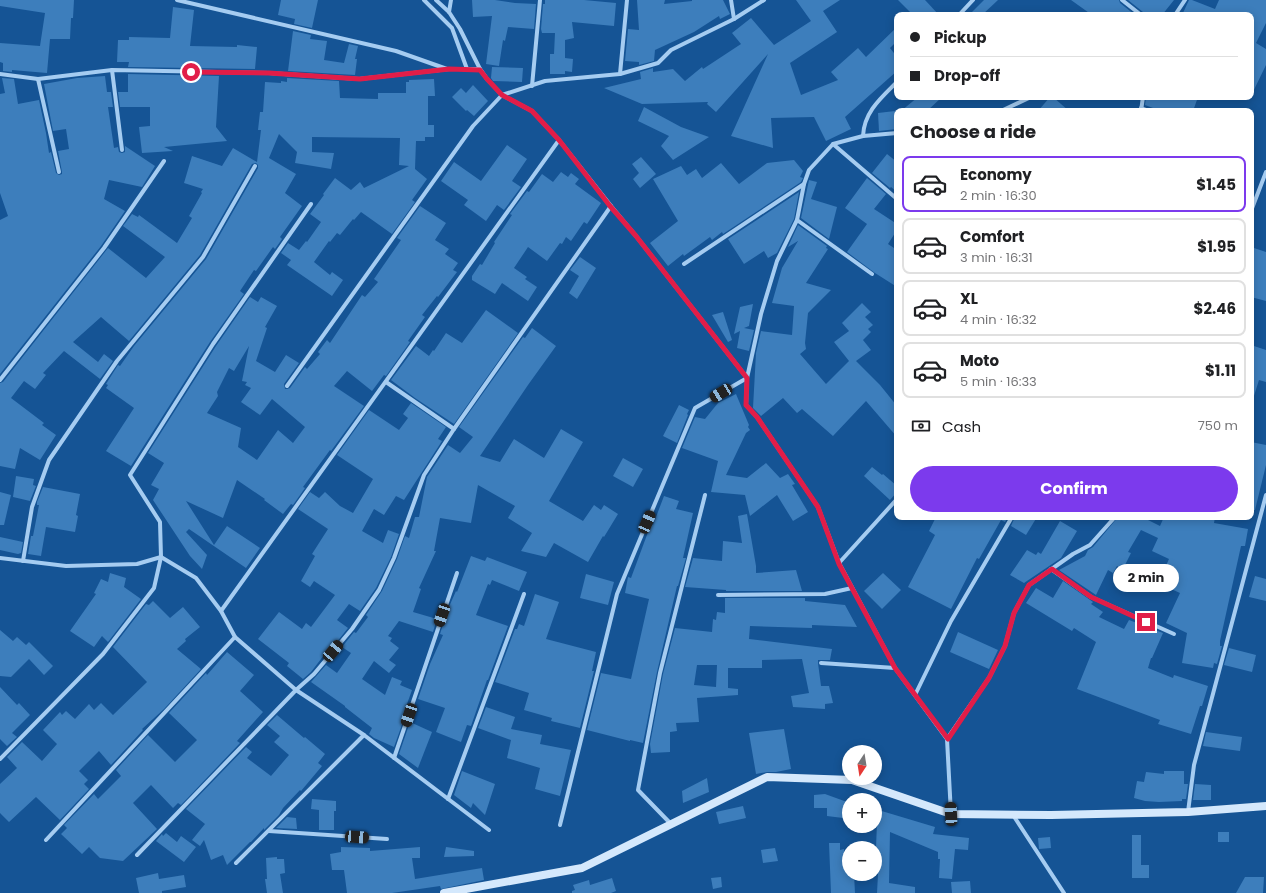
<!DOCTYPE html>
<meta charset="utf-8">
<style>
:root{--surface:#fff;--page:#f2f2f2;--text:#202124;--muted:#757577;--line:#e0e0e0;--accent:#7c3aed}
body{margin:0;font-family:Poppins,sans-serif;background:var(--page);color:var(--text);height:100vh;display:flex;flex-direction:column;font-size:15px;white-space:nowrap}
*{box-sizing:border-box;margin:0}
p{font-size:13px;color:var(--muted)}
.icon{flex:none;width:22px;height:22px;fill:none;stroke:currentColor;stroke-width:2;stroke-linecap:round;stroke-linejoin:round}
.map{position:relative;flex:1;overflow:hidden}
.sheet{position:absolute;left:894px;top:108px;width:360px;height:412px;display:flex;flex-direction:column;background:var(--surface);border-radius:8px;box-shadow:0 2px 10px #0003}
.sheet>*{flex:none}
.guide{position:absolute;left:894px;top:12px;width:360px;height:88px;border-radius:8px;box-shadow:0 2px 10px #0003;display:grid;align-content:center;height:88px;padding:0 16px;background:var(--surface)}
.needle{width:26px;rotate:192deg}
.buttons{position:absolute;left:842px;top:745px;display:grid;gap:8px}
.buttons a{display:grid;place-items:center;width:40px;height:40px;border-radius:50%;background:var(--surface);box-shadow:0 2px 10px #0003;font-size:20px}
.end{position:absolute;width:18px;height:18px;margin:-9px;border:5px solid #e11d48;background:#fff;box-shadow:0 0 0 2px #fff}
.from{border-radius:50%}
.bubble{position:absolute;height:28px;border-radius:14px;background:var(--surface);box-shadow:0 2px 10px #0003;font-size:13px;font-weight:700;line-height:28px;text-align:center}
.car{position:absolute;width:12px;height:24px;margin:-12px -6px;border-radius:5px;box-shadow:0 0 3px 1px #0007;background:linear-gradient(#222 24%,#8ab4d8 0 40%,#222 0 76%,#8ab4d8 0 86%,#222 0)}
.guide b{display:flex;align-items:center;gap:14px;height:38px;font-size:15px}
.guide b+b{border-top:1px solid var(--line)}
.guide i{width:10px;height:10px;background:var(--text)}
ul{padding:0;list-style:none}
li{display:flex;align-items:center;gap:12px;height:56px;margin:0 8px 6px;padding:0 8px;border:2px solid var(--line);border-radius:8px}
li div{flex:1}
li b{display:block;font-size:15px}
li em{font-style:normal;font-weight:700}
li.selected{border-color:var(--accent)}
li>.icon{width:36px;height:36px;stroke-width:1.5}
h2{padding:0 16px;font-size:18px;line-height:48px}
.pay{display:flex;align-items:center;gap:10px;height:44px;padding:0 16px;font-size:15px}
.pay p{margin-inline-start:auto}
.action{display:flex;gap:8px;margin-top:auto;padding:8px 16px}
.action a{flex:1;height:46px;border-radius:24px;background:var(--accent);color:#fff;font-size:16px;font-weight:700;line-height:46px;text-align:center}
.map>svg:first-child{display:block}
</style>
<div class="map">
<svg width="1266" height="893" viewBox="0 0 1266 893">
<rect width="100%" height="100%" fill="#155495"/>
<!-- building -->
<g fill="#3d7ebc" fill-rule="evenodd">
<polygon points="0,0 74,0 73,18 71,18 70,39 50,39 47,73 12,70 12,72 3,71 3,63 0,62 0,43 40,46 45,13 0,6"/>
<polygon points="281,0 318,0 312,28 294,24 295,19 278,15"/>
<polygon points="472,0 495,0 515,3 536,4 534,29 508,27 505,41 503,40 499,66 486,64 492,16 473,17"/>
<polygon points="545,0 584,0 616,3 614,26 572,22 574,38 565,40 565,58 573,59 572,72 565,71 565,74 550,74 550,54 554,54 555,33 542,33 541,29 543,4 545,4"/>
<polygon points="637,0 665,0 664,4 692,1 692,0 723,0 730,14 720,19 719,16 694,32 655,50 654,61 639,65 639,62 625,61 628,29 639,30"/>
<polygon points="796,0 840,0 823,11 837,32 790,63 801,95 838,80 831,72 858,48 866,57 897,27 897,41 890,48 897,57 897,71 845,117 851,129 826,141 814,117 771,118 773,148 731,136 768,54 716,112 707,104 708,102 642,104 604,88 641,79 640,72 653,68 653,72 673,69 685,81 702,67 703,69 741,44 732,33 751,18 774,45 811,21"/>
<polygon points="898,0 925,0 939,15 913,15"/>
<polygon points="984,0 998,0 982,15 969,15"/>
<polygon points="1071,0 1119,0 1120,3 1135,15 1092,15"/>
<polygon points="1128,0 1174,0 1162,15 1144,15 1143,12"/>
<polygon points="1189,0 1192,0 1215,9 1219,0 1266,0 1266,23 1256,43 1266,49 1266,65 1251,96 1251,15 1182,15"/>
<polygon points="173,7 194,10 190,46 237,47 237,45 257,47 255,69 128,67 129,62 117,62 118,40 129,40 129,37 170,38"/>
<polygon points="293,31 311,35 310,39 327,41 324,60 344,63 349,44 358,46 355,59 357,59 355,75 288,71"/>
<polygon points="492,67 523,68 522,82 493,81 491,78"/>
<polygon points="128,74 219,76 216,127 227,141 164,147 173,151 142,153 139,127 150,126 150,107 120,107 118,92 128,92"/>
<polygon points="105,76 107,92 111,92 113,107 108,107 114,148 118,147 119,152 122,153 125,152 125,146 155,166 142,187 109,180 104,199 125,211 101,246 0,374 0,220 8,216 0,193 0,94 5,93 2,78 14,79 18,104 39,100 46,133 49,153 51,152 56,173 59,175 62,174 62,172 58,151 69,149 66,129 53,131 44,84 77,78"/>
<polygon points="287,78 339,81 340,98 378,99 378,93 406,93 406,82 409,82 409,80 434,79 435,96 428,96 428,125 434,125 434,137 425,137 425,141 416,141 415,169 427,179 412,200 415,202 392,234 361,212 354,220 353,219 340,235 337,233 330,242 329,241 314,262 330,275 332,272 343,280 332,296 287,265 291,260 281,253 288,243 299,250 306,241 307,242 321,222 310,214 324,195 323,194 335,178 351,190 360,182 364,188 409,166 399,165 400,138 312,137 312,152 334,153 331,169 295,163 297,152 279,134 269,158 296,174 285,193 302,206 280,237 282,239 275,249 273,247 256,271 254,270 240,291 244,294 210,342 131,466 106,451 134,408 106,388 108,385 106,384 118,365 120,366 134,346 206,259 258,168 258,165 256,163 252,164 200,255 129,341 101,317 73,342 98,362 104,354 113,361 100,379 64,351 43,373 46,375 35,389 24,381 11,398 44,423 42,425 56,435 40,460 20,448 15,469 0,466 0,383 3,382 108,248 146,278 165,257 123,226 132,214 138,217 139,215 177,243 192,218 189,216 202,193 201,192 203,189 184,183 192,156 222,166 233,148 257,162 261,130 258,130 260,112 263,112 265,82 281,83 281,81 287,82"/>
<polygon points="473,85 488,101 474,116 467,110 466,111 452,97 461,88 466,93"/>
<polygon points="918,97 942,97 927,111 901,111"/>
<polygon points="1050,97 1053,97 1069,111 1038,111"/>
<polygon points="1146,97 1198,97 1193,111 1161,111 1145,105"/>
<polygon points="644,107 681,127 709,137 673,160 661,146 669,136 638,121"/>
<polygon points="895,111 897,129 879,131 878,113"/>
<polygon points="507,145 527,159 512,181 521,187 504,210 497,205 486,221 464,205 468,200 441,181 454,162 481,181"/>
<polygon points="887,154 897,162 897,192 891,187 890,188 872,173"/>
<polygon points="641,157 656,174 640,188 633,179 639,173 632,164"/>
<polygon points="794,160 803,171 800,177 803,178 801,182 723,234 722,232 712,240 710,237 684,256 683,254 668,266 650,243 678,221 653,179 681,166 687,175 696,169 702,178 721,163 739,184 767,163"/>
<polygon points="561,172 568,177 571,173 579,179 575,184 601,203 587,224 584,222 571,241 566,237 562,244 560,243 547,261 528,247 514,268 527,277 525,279 537,287 528,301 502,283 495,294 472,280 472,276 480,264 482,265 495,243 494,242 512,215 510,214 527,191 529,192 542,174 553,182"/>
<polygon points="867,178 886,194 874,209 897,224 897,230 888,244 897,250 897,287 875,273 847,252 867,224 845,208"/>
<polygon points="809,180 817,182 811,199 837,207 829,239 801,218"/>
<polygon points="799,192 794,219 777,253 768,258 764,251 744,264 728,239"/>
<path d="M420,206l26,17 -11,17 14,9 -4,5 13,9 -5,7 4,2 -19,25 -1,-1 -15,19 3,2 -17,24 2,1 -24,34 -2,-1 -12,16 -25,-20 -13,15 30,20 -33,45 -1,-1 -27,37 2,1 -12,17 -2,-1 -8,10 -19,-14 1,-1 -28,-19 -14,38 -37,-17 28,44 13,-19 33,22 -14,20 -57,-39 -3,3 21,23 -5,14 -12,-13 -37,-56 6,-11 -8,-4 13,-22 -16,-10 68,-107 34,-49 8,5 3,-5 16,9 -12,21 2,1 -11,33 19,11 11,-17 13,8 -15,21 1,5h2l3,-1 15,-21 2,2 13,-15 -2,-2 9,-12 3,3 32,-48 3,2 13,-15 -4,-3 27,-39 -4,-2zM249,346l-7,35 5,1 -2,3 6,3 -10,14 19,13 12,-16 33,28 -12,16 -15,-13 -21,30 -19,-13 3,-19 -34,-15 11,-17 -1,-4 12,-24 5,3z"/>
<polygon points="798,225 827,246 826,248 828,249 806,283 831,290 808,313 805,343 806,349 800,354 826,384 849,361 834,342 849,331 842,323 862,303 871,312 865,317 873,325 868,329 871,332 863,340 871,350 856,361 880,385 897,406 897,437 866,401 833,436 802,409 797,413 783,398 761,416 753,408 756,353 761,331 792,335 794,306 772,303 782,268 798,241 788,247"/>
<polygon points="1251,247 1266,252 1266,301 1251,297"/>
<polygon points="580,257 596,268 577,299 569,293 579,276 570,270"/>
<polygon points="753,304 749,326 744,328 754,330 749,351 737,348 740,331 734,334 740,307"/>
<polygon points="486,310 518,333 454,424 415,398 391,380 416,346 429,356 433,350 434,351 446,333 462,343"/>
<polygon points="723,312 732,340 728,342 712,315"/>
<polygon points="532,328 556,346 528,385 480,456 500,462 514,439 544,458 561,429 583,442 549,501 583,521 594,505 601,510 604,505 618,514 604,537 603,536 588,562 554,543 546,557 521,551 532,533 508,518 515,506 478,485 471,523 440,518 434,551 436,551 419,588 421,589 413,612 437,619 433,632 399,621 388,636 392,638 390,641 399,648 389,660 396,665 389,673 374,661 362,679 385,695 392,677 402,681 400,685 412,690 402,718 404,719 394,747 374,738 369,734 372,728 345,707 345,706 311,682 326,665 337,673 351,653 342,647 354,632 356,633 368,617 366,615 382,591 397,559 405,536 409,538 415,517 419,517 427,477 448,445 460,453 473,437 459,427 523,337 525,338"/>
<polygon points="1251,345 1266,350 1266,382 1259,380 1253,399 1251,399"/>
<polygon points="736,394 749,425 748,427 750,430 746,433 726,475 747,478 766,463 780,478 788,474 795,484 792,485 808,512 793,521 777,495 750,516 745,495 711,492 718,461 682,448 695,417 705,419 718,403"/>
<polygon points="411,403 446,427 438,439 442,441 404,500 396,496 384,515 374,509 362,531 383,543 388,530 399,534 391,557 376,588 360,611 349,604 337,620 348,628 336,643 334,642 311,672 303,679 287,666 289,663 258,639 279,612 302,629 306,623 311,627 335,595 314,581 310,587 301,581 315,556 312,554 328,529 298,509 310,492 319,498 325,492 340,506 353,513 373,479 337,455 369,410 399,430 408,418 403,414"/>
<polygon points="679,405 689,410 687,414 688,415 677,443 663,436"/>
<polygon points="1251,442 1266,445 1266,465 1255,510 1251,510"/>
<polygon points="623,458 643,469 633,487 613,476"/>
<polygon points="872,467 882,475 883,474 897,486 897,492 890,500 864,476"/>
<polygon points="16,476 34,479 33,485 36,486 30,501 13,497"/>
<polygon points="43,487 80,494 76,515 78,516 75,532 46,527 41,556 28,554 31,536 33,536 39,505 37,505 37,502"/>
<polygon points="0,492 11,495 4,525 0,525"/>
<polygon points="664,496 679,501 676,509 693,513 683,558 686,558 678,586 677,586 657,672 643,743 630,740 630,741 587,730 601,673 631,679 649,599 625,593 628,577 631,578 651,524 653,525"/>
<polygon points="747,514 756,566 756,573 796,570 802,591 726,591 726,590 685,587 693,558 722,561 723,541 742,543 738,516"/>
<polygon points="936,517 1008,517 1005,522 1001,520 979,559 977,558 951,609 908,587 935,535 929,531"/>
<polygon points="1015,517 1037,517 1026,535 1011,526"/>
<polygon points="1118,517 1142,517 1160,526 1164,517 1215,517 1214,523 1248,529 1245,546 1241,546 1220,641 1220,646 1222,646 1217,664 1214,663 1213,668 1182,663 1187,633 1166,623 1180,593 1158,583 1169,559 1152,551 1158,538 1141,530 1128,552 1131,553 1123,569 1117,566 1113,573 1108,570 1096,595 1059,570 1085,556 1088,550 1093,547"/>
<polygon points="1060,521 1077,531 1061,558 1024,583 1010,575 1027,550 1036,555 1038,552 1041,554"/>
<polygon points="0,537 23,542 21,553 18,554 0,550"/>
<polygon points="471,556 485,561 487,557 527,572 519,591 492,580 490,585 488,584 476,615 508,626 488,680 487,680 471,726 467,725 461,742 436,732 445,708 418,699 430,664 443,635 440,634 448,609 456,591 457,592"/>
<polygon points="110,573 126,578 124,587 141,599 108,642 102,636 94,647 70,631 96,594 94,593 101,579 108,582"/>
<polygon points="883,573 901,590 882,609 864,591"/>
<polygon points="586,574 614,582 608,605 580,598"/>
<polygon points="1255,576 1266,579 1266,601 1249,597"/>
<polygon points="1063,581 1093,602 1091,604 1103,612 1099,617 1124,629 1129,620 1163,633 1152,658 1151,658 1148,668 1173,678 1174,675 1208,686 1202,706 1200,706 1191,734 1158,724 1160,720 1077,689 1096,642 1074,628 1072,631 1026,603 1036,588 1053,598"/>
<polygon points="535,594 559,602 546,639 596,652 592,671 594,671 580,728 551,721 552,718 524,710 529,693 495,682 515,629 517,629 519,624 524,626"/>
<path d="M725,598h80v3l40,4 12,22 -45,-2v3l-62,-2 -1,13 83,10 -2,11h-12v3l3,23h8l4,17 -8,1v5l-32,-2 -2,-11 18,-3 -7,-34 -40,1v8h-34v20l10,1v6l-41,3 2,24 -23,1 1,8 -7,1v20l-19,1 -1,-9 13,-70 12,-46 37,4 1,-13 3,1 1,-8 8,1zM697,665h20l-1,22 -22,-2z"/>
<polygon points="153,601 170,618 183,607 200,627 185,639 186,641 177,649 201,669 164,709 142,729 143,730 111,765 99,751 79,771 88,780 84,784 89,789 60,820 36,797 9,822 0,813 0,784 17,768 7,757 22,742 42,761 57,744 43,730 60,712 62,715 66,711 75,719 89,704 94,710 101,703 113,715 147,682 113,647 146,604 149,605"/>
<polygon points="0,630 13,641 17,637 26,645 29,642 53,666 44,675 29,659 11,677 0,676"/>
<polygon points="958,632 998,650 989,669 950,652"/>
<polygon points="1229,648 1256,655 1252,672 1224,665"/>
<polygon points="227,652 254,675 240,691 263,712 237,741 240,743 181,805 178,803 173,808 151,785 133,803 157,829 123,861 100,858 89,847 82,854 61,834 67,828 64,825 94,794 98,799 121,776 116,770 148,735 175,762 197,740 169,713 206,673 207,675"/>
<polygon points="0,687 17,705 19,703 30,715 12,733 17,737 7,746 0,739"/>
<polygon points="486,707 515,717 511,729 542,735 540,744 571,750 560,796 535,789 540,768 507,758 511,740 478,728"/>
<polygon points="277,715 304,738 305,737 325,754 318,763 322,766 301,791 300,790 283,808 279,815 264,830 264,828 251,842 250,842 227,865 223,855 211,860 204,840 200,846 192,840 205,824 186,809 246,747 252,752 247,758 271,776 289,755 274,742 280,736 267,725"/>
<polygon points="410,722 432,732 418,768 399,754"/>
<polygon points="784,729 791,769 776,772 767,772 756,774 749,733"/>
<polygon points="1206,732 1242,737 1240,751 1203,746"/>
<polygon points="462,771 495,784 485,815 473,803 471,808 454,795"/>
<polygon points="1164,771 1184,771 1184,784 1188,784 1186,799 1182,799 1182,801 1159,802 1145,801 1134,798 1137,781 1144,782 1146,772 1164,774"/>
<polygon points="707,778 709,792 683,803 682,791"/>
<polygon points="1195,784 1211,785 1211,800 1193,800"/>
<polygon points="825,794 847,802 843,818 827,816 827,808 814,808 814,795"/>
<polygon points="312,799 336,801 336,811 334,811 334,830 319,830 319,810 311,809"/>
<polygon points="743,806 746,818 719,824 716,812"/>
<polygon points="875,809 935,827 933,834 969,838 968,850 955,849 952,879 939,878 940,859 938,859 938,852 890,832 889,883 915,887 915,893 877,893 878,874 875,874 877,822 875,822"/>
<polygon points="287,817 296,818 297,829 276,828"/>
<rect x="1218" y="832" width="11" height="10"/>
<polygon points="166,833 177,842 181,836 196,847 184,862 156,841 162,834 163,836"/>
<polygon points="1132,835 1141,835 1141,865 1149,865 1149,878 1132,878"/>
<polygon points="1050,837 1051,848 1039,849 1038,838"/>
<polygon points="829,843 840,843 840,850 844,849 844,857 849,857 849,874 854,874 855,893 831,893"/>
<polygon points="341,847 370,848 370,851 420,847 420,858 412,858 415,879 482,868 484,880 441,889 440,886 392,893 347,893 344,870 332,870 330,854 341,852"/>
<polygon points="446,847 474,851 474,856 444,857"/>
<polygon points="775,848 778,861 763,863 761,850"/>
<polygon points="277,857 277,859 284,859 285,873 280,874 283,893 267,893 265,879 267,879 266,858"/>
<polygon points="158,873 159,879 184,875 186,887 162,891 162,893 139,893 136,878"/>
<polygon points="721,877 722,887 713,889 711,878"/>
<polygon points="1245,877 1264,877 1263,893 1236,893"/>
<polygon points="612,878 616,891 611,893 572,893 572,891 575,890 573,885 589,880 590,885"/>
<polygon points="970,881 971,893 952,893 951,882"/>
</g>
<g fill="none" stroke-linecap="round" stroke-linejoin="round">
<!-- street -->
<g stroke="#a5ccf1" stroke-width="4">
<polyline points="177,0 396,51 447,69"/>
<polyline points="424,0 452,28 467,69"/>
<polyline points="436,0 449,12 460,29 480,69 487,79 502,95 532,111 559,140 611,206 636,236 747,378 746,405 757,417 818,507 839,563 895,668 947,739 951,814"/>
<polyline points="731,0 734,19"/>
<polyline points="1122,0 1141,15"/>
<polyline points="449,12 451,0"/>
<polyline points="959,15 973,0"/>
<polyline points="1175,15 1185,0"/>
<polyline points="112,70 122,150"/>
<polyline points="0,74 38,79 112,70 269,73 359,79 449,69 480,69"/>
<polyline points="620,74 627,0"/>
<polyline points="38,79 59,172"/>
<polyline points="532,86 540,0"/>
<polyline points="1141,108 1149,111"/>
<polyline points="1001,111 1031,97"/>
<polyline points="1141,111 1143,97"/>
<path d="M863,136c1,-24 18,-38 34,-54"/>
<polyline points="833,144 897,199"/>
<polyline points="1251,211 1266,172"/>
<polyline points="797,220 872,274"/>
<polyline points="684,264 804,184"/>
<polyline points="0,380 104,248 164,161"/>
<polyline points="386,382 454,429"/>
<polyline points="287,386 473,126 502,95 545,81 620,74 658,63 671,50 734,19 764,0"/>
<polyline points="0,558 66,566 137,564 161,557 196,578 221,611 235,637 296,690 364,735 489,830"/>
<polyline points="23,561 32,507 49,460 117,361 203,257 255,166"/>
<polyline points="839,563 897,499"/>
<polyline points="1051,569 1091,597 1174,634"/>
<polyline points="718,595 825,594 852,588"/>
<polyline points="221,611 559,140"/>
<polyline points="821,663 895,668"/>
<polyline points="915,695 951,621 1012,517"/>
<polyline points="947,739 989,678 1005,646 1014,613 1029,585 1073,554 1090,545 1115,517"/>
<polyline points="394,758 457,573"/>
<polyline points="0,759 103,654 154,588 161,557 160,522 130,475 213,344 311,204"/>
<polyline points="448,799 524,594"/>
<polyline points="1188,812 1194,765 1266,495"/>
<polyline points="1013,815 1064,893"/>
<polyline points="671,824 638,790 660,673 705,495"/>
<polyline points="560,825 617,594 695,408 747,378 761,314 777,261 797,220 804,184 809,170 833,144 863,136 897,133"/>
<polyline points="269,831 387,839"/>
<polyline points="46,840 235,637"/>
<polyline points="137,855 296,690 314,674 352,629 379,590 394,558 424,475 454,429 611,206"/>
<polyline points="236,863 364,735"/>
</g>
<!-- secondary -->
<polyline stroke="#d4e8fc" stroke-width="8" points="444,893 582,868 767,777 852,780 951,814 1051,815 1188,812 1266,806"/>
</g>
<g fill="none" stroke-linecap="round" stroke-linejoin="round">
<!-- route -->
<polyline stroke="#e11d48" stroke-width="5" points="191,72 269,73 360,79 449,69 480,70 487,79 502,95 532,111 559,140 610,206 636,236 747,378 746,405 757,417 818,507 839,564 895,668 948,739 989,678 1005,646 1014,613 1029,585 1052,569 1091,597 1146,622"/>
</g>
</svg>
<div class="buttons">
<a><svg class="needle" viewBox="-14 -14 28 28"><path d="M0-13l5 13h-10z" fill="#e53935"/><path d="M0 13l5-13h-10z" fill="#757577"/></svg></a>
<a>+</a>
<a>−</a>
</div>
<i class="end from" style="left:191px;top:72px"></i>
<i class="end" style="left:1146px;top:622px"></i>
<div class="bubble" style="left:1113px;top:564px;width:66px">2 min</div>
<i class="car" style="left:721px;top:393px;rotate:239deg"></i>
<i class="car" style="left:647px;top:522px;rotate:23deg"></i>
<i class="car" style="left:442px;top:615px;rotate:199deg"></i>
<i class="car" style="left:333px;top:651px;rotate:40deg"></i>
<i class="car" style="left:409px;top:715px;rotate:199deg"></i>
<i class="car" style="left:951px;top:814px;rotate:357deg"></i>
<i class="car" style="left:357px;top:837px;rotate:94deg"></i>
<div class="guide">
<b><i class="from"></i>Pickup</b>
<b><i></i>Drop-off</b>
</div>
<section class="sheet">
<h2>Choose a ride</h2>
<ul>
<li class="selected"><svg class="icon" aria-label="car" viewBox="0 0 24 24"><path d="M5 17H2v-5l4-1 3-4h7l3 4 3 1v5h-3M9 17h6M6 11h13"/><circle cx="7" cy="17" r="2"/><circle cx="17" cy="17" r="2"/></svg><div><b>Economy</b><p>2 min · 16:30</p></div><em>$1.45</em></li>
<li><svg class="icon" aria-label="car" viewBox="0 0 24 24"><path d="M5 17H2v-5l4-1 3-4h7l3 4 3 1v5h-3M9 17h6M6 11h13"/><circle cx="7" cy="17" r="2"/><circle cx="17" cy="17" r="2"/></svg><div><b>Comfort</b><p>3 min · 16:31</p></div><em>$1.95</em></li>
<li><svg class="icon" aria-label="car" viewBox="0 0 24 24"><path d="M5 17H2v-5l4-1 3-4h7l3 4 3 1v5h-3M9 17h6M6 11h13"/><circle cx="7" cy="17" r="2"/><circle cx="17" cy="17" r="2"/></svg><div><b>XL</b><p>4 min · 16:32</p></div><em>$2.46</em></li>
<li><svg class="icon" aria-label="car" viewBox="0 0 24 24"><path d="M5 17H2v-5l4-1 3-4h7l3 4 3 1v5h-3M9 17h6M6 11h13"/><circle cx="7" cy="17" r="2"/><circle cx="17" cy="17" r="2"/></svg><div><b>Moto</b><p>5 min · 16:33</p></div><em>$1.11</em></li>
</ul>
<div class="pay"><svg class="icon" aria-label="cash" viewBox="0 0 24 24"><path d="M3 7h18v10H3z"/><circle cx="12" cy="12" r="2"/></svg>Cash<p>750 m</p></div>
<div class="action"><a>Confirm</a></div>
</section>
</div>
